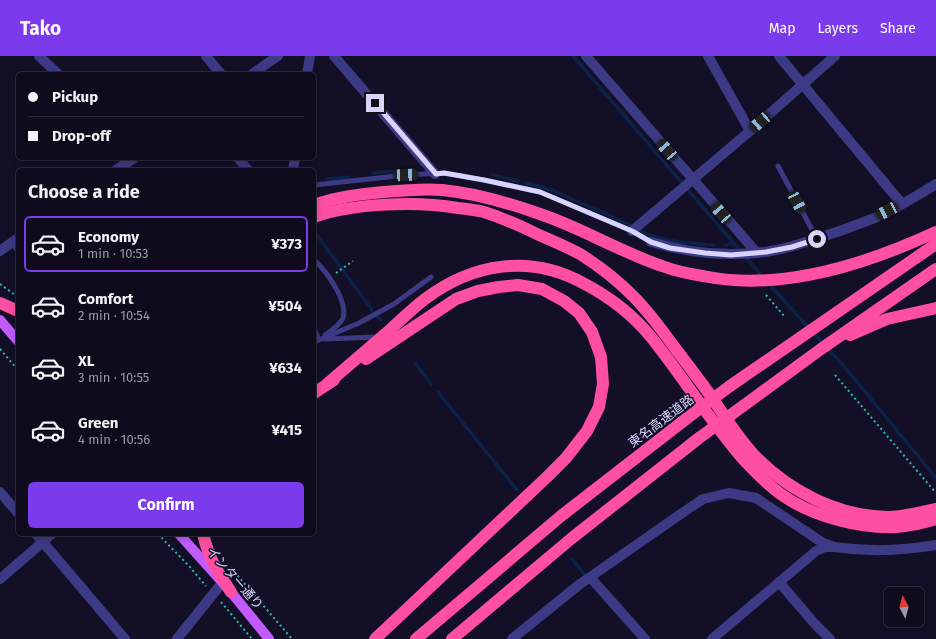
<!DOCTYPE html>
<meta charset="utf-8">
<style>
:root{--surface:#0e0b1c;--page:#1c1929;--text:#f1f3f6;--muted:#9b9ba3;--line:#2e2b3b;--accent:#7c3aed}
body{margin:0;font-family:"Fira Sans","Noto Sans JP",sans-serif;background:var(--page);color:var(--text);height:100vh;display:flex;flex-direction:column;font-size:15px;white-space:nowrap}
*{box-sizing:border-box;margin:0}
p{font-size:13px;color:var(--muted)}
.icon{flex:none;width:22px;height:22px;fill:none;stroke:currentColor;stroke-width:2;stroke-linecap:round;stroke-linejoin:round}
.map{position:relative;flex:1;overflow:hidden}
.sheet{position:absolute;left:16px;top:112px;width:300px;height:368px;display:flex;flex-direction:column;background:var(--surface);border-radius:6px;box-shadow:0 2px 10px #0003,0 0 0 1px var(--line)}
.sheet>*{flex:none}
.banner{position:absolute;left:16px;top:16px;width:300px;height:88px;border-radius:6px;box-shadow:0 2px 10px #0003,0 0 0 1px var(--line);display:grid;align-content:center;height:88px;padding:0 12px;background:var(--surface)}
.needle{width:26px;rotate:353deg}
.fabs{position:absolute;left:884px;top:531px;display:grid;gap:8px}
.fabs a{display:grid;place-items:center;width:40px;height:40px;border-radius:6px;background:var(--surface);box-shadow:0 2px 10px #0003,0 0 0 1px var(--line);font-size:20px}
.end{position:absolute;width:18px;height:18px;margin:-9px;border:5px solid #d9d4ff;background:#111;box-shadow:0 0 0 2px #111}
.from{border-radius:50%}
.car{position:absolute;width:12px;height:24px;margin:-12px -6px;border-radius:5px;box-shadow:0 0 3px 1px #0007;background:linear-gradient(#222 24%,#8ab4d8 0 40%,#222 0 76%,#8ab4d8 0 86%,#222 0)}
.banner b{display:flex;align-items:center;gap:14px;height:38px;font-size:15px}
.banner b+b{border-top:1px solid var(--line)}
.banner i{width:10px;height:10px;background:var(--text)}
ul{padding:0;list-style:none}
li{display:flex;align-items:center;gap:12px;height:56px;margin:0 8px 6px;padding:0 4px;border:2px solid transparent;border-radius:6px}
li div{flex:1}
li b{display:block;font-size:15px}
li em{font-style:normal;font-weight:700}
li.current{border-color:var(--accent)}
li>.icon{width:36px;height:36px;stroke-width:1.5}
h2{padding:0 12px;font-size:18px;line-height:48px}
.cta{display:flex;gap:8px;margin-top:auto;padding:8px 12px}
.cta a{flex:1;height:46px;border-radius:6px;background:var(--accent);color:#fff;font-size:16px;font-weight:700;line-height:46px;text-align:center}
header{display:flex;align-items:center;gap:24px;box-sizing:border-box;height:56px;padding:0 20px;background:var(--accent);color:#fff}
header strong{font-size:19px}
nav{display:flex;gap:22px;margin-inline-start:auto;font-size:14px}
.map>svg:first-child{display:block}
</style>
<header>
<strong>Tako</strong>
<nav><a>Map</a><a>Layers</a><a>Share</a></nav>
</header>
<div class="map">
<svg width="936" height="583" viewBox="0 0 936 583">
<rect width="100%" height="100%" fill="#130f26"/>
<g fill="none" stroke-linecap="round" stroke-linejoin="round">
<!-- stream -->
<g stroke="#0c2248" stroke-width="3.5">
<polyline points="573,0 763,221"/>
<polyline points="407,114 414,114"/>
<polyline points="373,117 398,115"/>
<polyline points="493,119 518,125"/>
<polyline points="326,123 348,121"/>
<polyline points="526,127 552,134 630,169"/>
<polyline points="314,175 372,254"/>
<path d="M640,175c24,11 48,12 74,14"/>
<polyline points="725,189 734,187"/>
<polyline points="768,227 848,315 936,422"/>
<polyline points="378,261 381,264"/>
<polyline points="415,307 431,328"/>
<polyline points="438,336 517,434"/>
<polyline points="572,503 585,519"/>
</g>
<!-- path -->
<g stroke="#2fb8b0" stroke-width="2" stroke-dasharray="2 3" stroke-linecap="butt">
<polyline points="336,217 353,205"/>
<polyline points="0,228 15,239"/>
<polyline points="766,239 785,261"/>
<polyline points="0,293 18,314"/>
<polyline points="835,319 936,437"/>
<polyline points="158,478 189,510 206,530"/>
<polyline points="231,512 292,583"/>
<polyline points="221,546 252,583"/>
</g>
<!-- service -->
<g stroke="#3d3a85" stroke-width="5">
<polyline points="778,110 817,183"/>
<polyline points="314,129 406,119 444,117 484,124 540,136 632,175 651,186"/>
<polyline points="12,187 18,195"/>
<path d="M314,204c12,10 34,41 29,58 -3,7 -12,13 -18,17"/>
<polyline points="314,273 319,283"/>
<polyline points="324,283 378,281"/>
<polyline points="314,286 359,267 394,248 431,221"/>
</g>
<!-- minor -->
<g stroke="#3d3a85" stroke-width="10">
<polyline points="39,0 58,18"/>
<polyline points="206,0 221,18"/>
<polyline points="334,0 435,118"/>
<polyline points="586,0 757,197"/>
<polyline points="708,0 750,75"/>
<polyline points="779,0 902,148"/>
<polyline points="252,18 278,0"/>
<polyline points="307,18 310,0"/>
<polyline points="238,102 248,114"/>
<polyline points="116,114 134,102"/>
<polyline points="293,114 295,102"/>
<polyline points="632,175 750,75 835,0"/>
<path d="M651,186c37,11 75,15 114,10 16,-2 32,-7 47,-12 20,-6 40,-13 60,-21 22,-9 43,-22 64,-35"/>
<polyline points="0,195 18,182"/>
<polyline points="0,436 18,457"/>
<polyline points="36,478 125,583"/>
<polyline points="590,521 645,583"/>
<polyline points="0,523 52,478"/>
<polyline points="779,526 814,567 830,583"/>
<polyline points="177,583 222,527"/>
<polyline points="512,583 580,528 691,451 703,443 729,437 756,442 823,487 834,491"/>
<path d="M712,583l104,-88 9,-4h9c34,5 68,4 102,-2"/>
</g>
<!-- primary -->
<g stroke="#c25bff" stroke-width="10">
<polyline points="0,264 18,285"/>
<polyline points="179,478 231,536 269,583"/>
</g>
<!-- motorway -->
<g stroke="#ff4fa3" stroke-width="12">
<path d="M314,149c19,-7 40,-10 60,-12 22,-2 46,-5 68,-3 33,3 67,13 98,24 42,14 80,38 122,52 13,5 28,8 41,10 77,16 164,-12 233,-44"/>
<path d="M314,161c39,-14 103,-16 144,-9 9,1 18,2 26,4 19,6 37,14 55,23 14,6 28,12 41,19 19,12 37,26 53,42 15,15 29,34 42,52 13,17 26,34 38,51 13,20 26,40 42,57 35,36 83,60 133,61 16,0 33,-5 48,-8"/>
<polyline points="0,247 18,255"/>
<polyline points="850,279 887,263 936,252"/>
<polyline points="366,303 456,243 478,235 499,231 518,229 542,233 564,245 579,257 592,276 601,301 603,328 599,351 587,375 566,402 547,421 375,583"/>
<path d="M327,328c21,-18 43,-37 64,-55 11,-10 22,-21 34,-30 48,-36 105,-45 158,-16 25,13 50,32 68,54 32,40 59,84 93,123 12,13 26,27 41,37 30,20 76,32 112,30 12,-1 27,-4 39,-8"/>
<polyline points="730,330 936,188"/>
<polyline points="314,337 334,324"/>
<polyline points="743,350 821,293 936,213"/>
<path d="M203,478c6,25 14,37 28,58"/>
<polyline points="416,583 561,460 686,363"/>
<polyline points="452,583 572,482 699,382"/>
</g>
<!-- motorway-bridge -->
<g stroke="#ff4fa3" stroke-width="12">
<polyline points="686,363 730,330"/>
<polyline points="699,382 743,350"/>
</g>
</g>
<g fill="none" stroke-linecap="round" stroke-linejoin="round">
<!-- route -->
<polyline stroke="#d9d4ff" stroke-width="5" points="375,47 436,118 444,117 484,124 540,136 632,175 651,186 670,192 705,197 731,199 766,196 792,191 817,183"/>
</g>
<g text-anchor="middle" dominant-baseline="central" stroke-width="3" stroke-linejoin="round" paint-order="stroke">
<!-- street labels -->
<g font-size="13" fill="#d9d4ff" stroke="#130f26">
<text transform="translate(661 365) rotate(-37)">東名高速道路</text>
<text transform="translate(235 522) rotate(49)">インター通り</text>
</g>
</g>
</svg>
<div class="fabs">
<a><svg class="needle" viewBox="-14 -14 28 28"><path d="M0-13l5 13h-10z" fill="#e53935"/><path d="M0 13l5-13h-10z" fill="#9b9ba3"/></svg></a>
</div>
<i class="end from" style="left:817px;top:183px"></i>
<i class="end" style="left:375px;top:47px"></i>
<i class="car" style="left:760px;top:66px;rotate:229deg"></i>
<i class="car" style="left:667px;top:94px;rotate:319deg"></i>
<i class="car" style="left:406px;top:119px;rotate:88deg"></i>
<i class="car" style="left:797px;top:146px;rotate:152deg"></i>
<i class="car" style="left:887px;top:155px;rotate:243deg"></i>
<i class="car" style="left:721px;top:157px;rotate:319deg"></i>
<div class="banner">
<b><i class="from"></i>Pickup</b>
<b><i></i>Drop-off</b>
</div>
<section class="sheet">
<h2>Choose a ride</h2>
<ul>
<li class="current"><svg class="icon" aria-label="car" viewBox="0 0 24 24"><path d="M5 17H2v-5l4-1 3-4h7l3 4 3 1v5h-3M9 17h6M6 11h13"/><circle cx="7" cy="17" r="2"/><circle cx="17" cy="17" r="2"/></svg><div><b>Economy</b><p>1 min · 10:53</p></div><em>¥373</em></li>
<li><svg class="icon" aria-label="car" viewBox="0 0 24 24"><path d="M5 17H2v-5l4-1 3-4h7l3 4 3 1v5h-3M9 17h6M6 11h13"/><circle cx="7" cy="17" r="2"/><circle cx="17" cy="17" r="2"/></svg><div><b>Comfort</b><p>2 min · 10:54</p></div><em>¥504</em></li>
<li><svg class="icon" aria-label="car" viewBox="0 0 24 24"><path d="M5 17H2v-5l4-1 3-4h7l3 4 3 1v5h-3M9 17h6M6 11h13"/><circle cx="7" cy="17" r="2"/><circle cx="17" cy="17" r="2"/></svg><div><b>XL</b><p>3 min · 10:55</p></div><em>¥634</em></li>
<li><svg class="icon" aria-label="car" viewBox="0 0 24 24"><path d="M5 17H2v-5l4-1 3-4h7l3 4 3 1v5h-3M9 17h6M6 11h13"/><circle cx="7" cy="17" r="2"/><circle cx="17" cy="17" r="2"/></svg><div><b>Green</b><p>4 min · 10:56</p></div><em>¥415</em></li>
</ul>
<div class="cta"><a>Confirm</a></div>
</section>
</div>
